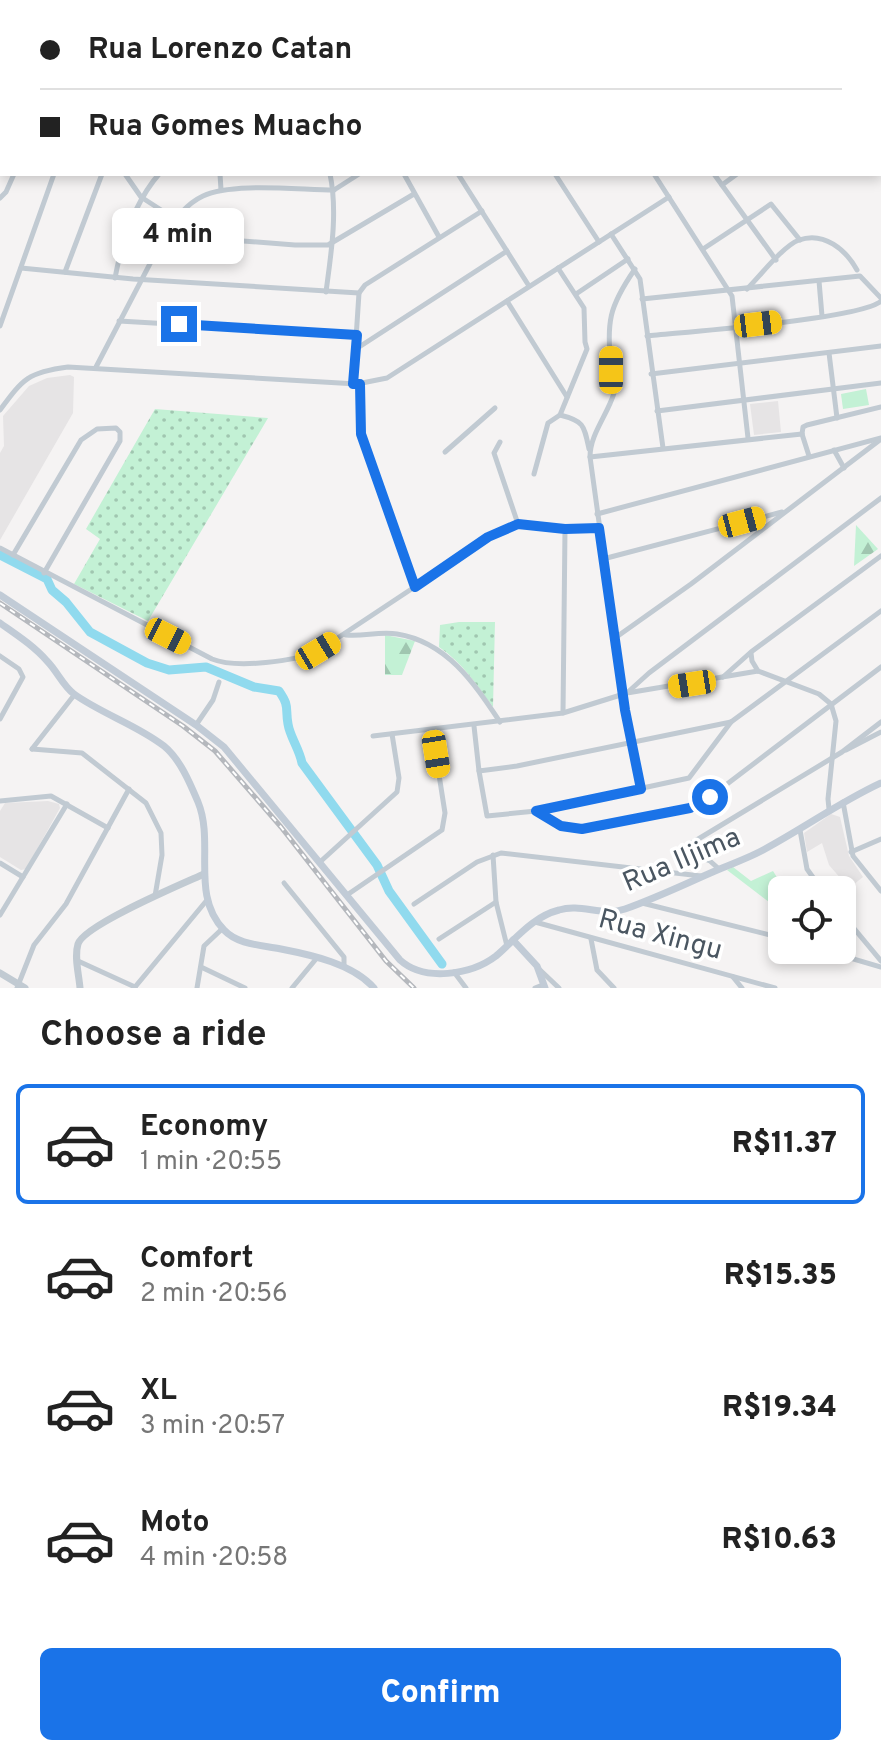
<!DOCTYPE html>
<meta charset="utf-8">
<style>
:root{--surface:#fff;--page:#f2f2f2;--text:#222;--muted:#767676;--line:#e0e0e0;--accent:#1a73e8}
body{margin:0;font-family:Overpass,sans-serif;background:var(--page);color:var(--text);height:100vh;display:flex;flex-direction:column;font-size:30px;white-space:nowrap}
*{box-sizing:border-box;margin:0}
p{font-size:26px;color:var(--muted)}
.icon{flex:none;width:44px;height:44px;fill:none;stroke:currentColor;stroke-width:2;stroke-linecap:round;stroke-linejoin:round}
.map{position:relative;height:988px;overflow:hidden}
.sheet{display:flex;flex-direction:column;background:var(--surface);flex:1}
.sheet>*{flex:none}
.banner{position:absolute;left:0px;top:0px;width:882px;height:176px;box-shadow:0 4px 12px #0003;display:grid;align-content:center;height:176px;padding:0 40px;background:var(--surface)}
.tools{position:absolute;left:768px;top:876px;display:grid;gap:16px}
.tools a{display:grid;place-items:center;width:88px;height:88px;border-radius:12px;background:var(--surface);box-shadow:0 4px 12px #0003;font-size:40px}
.end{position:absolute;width:36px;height:36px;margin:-18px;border:10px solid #1a73e8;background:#fff;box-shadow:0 0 0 4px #fff}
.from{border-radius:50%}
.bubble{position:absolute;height:56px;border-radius:12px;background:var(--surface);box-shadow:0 4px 12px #0003;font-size:26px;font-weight:800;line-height:56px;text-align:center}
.car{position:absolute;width:24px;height:48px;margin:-24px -12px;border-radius:10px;box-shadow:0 0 6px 2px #0007;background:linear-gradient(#f5c518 24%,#345 0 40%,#f5c518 0 76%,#345 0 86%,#f5c518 0)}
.banner b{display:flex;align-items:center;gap:28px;height:76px;font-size:30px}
.banner b+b{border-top:2px solid var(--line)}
.banner i{width:20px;height:20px;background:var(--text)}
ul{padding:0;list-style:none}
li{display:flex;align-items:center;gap:24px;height:120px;margin:0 16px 12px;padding:0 24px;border:4px solid transparent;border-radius:12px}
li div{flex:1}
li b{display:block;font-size:30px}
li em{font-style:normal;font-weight:800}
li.selected{border-color:var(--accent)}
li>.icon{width:72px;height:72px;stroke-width:1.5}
h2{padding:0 40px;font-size:36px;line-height:96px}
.cta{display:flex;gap:16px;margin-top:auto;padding:16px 40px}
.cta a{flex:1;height:92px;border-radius:12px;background:var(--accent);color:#fff;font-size:32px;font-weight:800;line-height:92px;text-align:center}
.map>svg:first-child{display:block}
</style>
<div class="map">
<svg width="881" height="988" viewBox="0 0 881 988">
<defs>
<pattern id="grass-dots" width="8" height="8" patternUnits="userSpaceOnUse" patternTransform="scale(2)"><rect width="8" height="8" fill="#c3f1d5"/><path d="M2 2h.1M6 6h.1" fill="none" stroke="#a0c6b0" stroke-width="1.8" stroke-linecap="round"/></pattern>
<pattern id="forest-firs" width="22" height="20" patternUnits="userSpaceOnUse" patternTransform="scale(2)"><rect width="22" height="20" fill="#c3f1d5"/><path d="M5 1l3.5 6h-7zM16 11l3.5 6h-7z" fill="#a0c6b0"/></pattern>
</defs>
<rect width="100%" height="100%" fill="#f5f3f3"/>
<!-- education -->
<g fill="#e6e4e5">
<polygon points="70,375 74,377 73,413 0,540 0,453 4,446 3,416 29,386 47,378"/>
<polygon points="778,401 781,432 754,435 750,404"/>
<polygon points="48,801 59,804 60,808 26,869 21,870 0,857 0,811 5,803"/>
<polygon points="831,814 840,817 849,856 863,877 849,888 829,865 822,843 807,852 804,833"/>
</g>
<!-- grass -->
<g fill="url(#grass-dots)">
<polygon points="155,409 268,418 148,621 74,584 100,539 86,529"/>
<path d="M459,622h36l-2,85c-17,-23 -30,-44 -54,-60l1,-22z"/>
</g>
<!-- forest -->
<g fill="url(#forest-firs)">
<polygon points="856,525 878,549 854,566"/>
<polygon points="385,635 415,641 402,675 385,675"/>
</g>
<!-- park -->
<g fill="#c3f1d5">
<polygon points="866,389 869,405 843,409 841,394"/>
<polygon points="733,867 751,881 773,871 785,890 782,890 782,915 775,911 769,902 727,870"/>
</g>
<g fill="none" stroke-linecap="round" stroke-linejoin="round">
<!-- river -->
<path stroke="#90daee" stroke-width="9" d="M0,555l47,24 5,11 14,12 24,30 57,31 22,7 37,-3 48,20 25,4c11,16 6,16 9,33 2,13 11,24 14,39l75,102 12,26 53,73"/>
<!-- minor -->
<g stroke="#c1cad2" stroke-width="5">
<polyline points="35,0 36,2"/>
<polyline points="84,0 85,2"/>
<polyline points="154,0 155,2"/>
<polyline points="231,0 232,2"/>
<polyline points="289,0 290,2"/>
<polyline points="346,0 348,2"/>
<polyline points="444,0 445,2"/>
<polyline points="542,0 543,2"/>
<polyline points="585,0 586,2"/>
<polyline points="129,2 132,0"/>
<polyline points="528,2 531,0"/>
<polyline points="0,60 2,63"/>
<polyline points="0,87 2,81"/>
<polyline points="0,102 2,102"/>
<polyline points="125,174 141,197 175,219"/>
<polyline points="220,174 221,190"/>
<polyline points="404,174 439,237"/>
<polyline points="458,174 529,286"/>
<polyline points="555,174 599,242"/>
<polyline points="654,174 732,296 748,438"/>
<polyline points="714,174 776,260"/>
<polyline points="722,185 737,174"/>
<polyline points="334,190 359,174"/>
<polyline points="0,198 6,192 14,174"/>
<polyline points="611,234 640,279 663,448"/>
<polyline points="165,235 295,245 328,245 414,194"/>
<polyline points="703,249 771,204 800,240"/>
<polyline points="21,268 133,279 359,293 365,285 482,211"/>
<polyline points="558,268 584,308 585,342 587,349 560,415"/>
<path d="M635,269c-27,39 -28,52 -24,100 1,8 5,16 3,24 -6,21 -24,41 -24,64l35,253 16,79"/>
<polyline points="65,272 102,174"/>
<path d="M115,278c7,-37 19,-75 44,-104"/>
<polyline points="819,281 822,316"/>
<path d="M747,289c13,-13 36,-43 52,-49 25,-9 47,10 58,30"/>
<path d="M326,292c5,-38 12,-80 4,-118"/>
<polyline points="576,294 628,259"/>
<polyline points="642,299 860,276 881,298"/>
<polyline points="507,301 567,397"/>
<polyline points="119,321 357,335"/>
<polyline points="0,326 54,174"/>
<path d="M647,336c37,-4 214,-17 234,-35"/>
<polyline points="356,349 507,251"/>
<polyline points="829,353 837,418"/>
<path d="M96,367l69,-132c10,-16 21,-31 38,-39 29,-14 97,-6 131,-6"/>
<polyline points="651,374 881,346"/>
<polyline points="353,384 359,293"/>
<polyline points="360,384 361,434 415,587"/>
<path d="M0,410c23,-31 28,-38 68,-43l289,17 30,-6 282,-181"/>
<polyline points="657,411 881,383"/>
<polyline points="802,434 803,427 807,425 881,407"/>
<polyline points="802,434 809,456"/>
<polyline points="500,442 494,453 518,524"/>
<polyline points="834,450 844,468"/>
<polyline points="445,452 495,408"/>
<polyline points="590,457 802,434"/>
<path d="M534,474l14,-51 12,-8c24,6 24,10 29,34"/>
<polyline points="597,514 881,438"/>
<path d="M0,548l212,111c25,10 83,2 106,-8l184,-122 16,-5 53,5 28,-1"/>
<polyline points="13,555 81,440 97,429 116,428 120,432 120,441 44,573"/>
<polyline points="603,559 782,512"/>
<path d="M346,635c17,2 33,-4 51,-1 50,8 77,49 103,88"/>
<polyline points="615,638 691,584 881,439"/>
<polyline points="751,653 752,661 758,671"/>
<polyline points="0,656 19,669 23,677 0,719"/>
<polyline points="723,677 751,652 881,556"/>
<polyline points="628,692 649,673 881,498"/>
<polyline points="563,713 565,529"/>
<polyline points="196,725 213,700 219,682"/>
<polyline points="474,726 479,771 517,766 731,722 881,611"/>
<polyline points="373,736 563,713 627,693 758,671 819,694 831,704 836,721 828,799 829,809"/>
<polyline points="32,749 82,753 146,803 161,833 162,855 155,896"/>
<polyline points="32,749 75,694"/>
<polyline points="846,750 881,732"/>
<polyline points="479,771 487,816 536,811 689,778 731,722"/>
<polyline points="0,801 51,796 108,828"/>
<polyline points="843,802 853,856 881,891"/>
<polyline points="536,811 561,826 572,829 690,808 710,797 881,667"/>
<polyline points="800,830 807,869 822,890"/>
<polyline points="851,852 881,839"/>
<polyline points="493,855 496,902 507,946"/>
<polyline points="320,862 397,792 399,778 392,734"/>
<polyline points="0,863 23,877"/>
<polyline points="719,869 710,861 691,854 690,844 842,752 881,722"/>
<polyline points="284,883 344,957 344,967"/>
<polyline points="347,895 442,830 445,813 432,730"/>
<polyline points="642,903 782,938"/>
<polyline points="414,904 477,862 501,853 701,876"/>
<polyline points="842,914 881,961"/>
<polyline points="0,915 67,804"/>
<polyline points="535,922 775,988"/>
<polyline points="439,939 496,902"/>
<polyline points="591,939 597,970 614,988"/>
<polyline points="823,950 881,967"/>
<polyline points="78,961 135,987"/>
<polyline points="201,967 245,988"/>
<polyline points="539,969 559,988"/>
<polyline points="454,972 466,988"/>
<polyline points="733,977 742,988"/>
<polyline points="135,987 207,900"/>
<polyline points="17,988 34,945 66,904 129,789"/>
<polyline points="197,988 204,946 222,929"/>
<polyline points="292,988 316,959"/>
<polyline points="535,988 540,986"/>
</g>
<!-- tertiary -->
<g stroke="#c1cad2" stroke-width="7">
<polyline points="0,973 25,988"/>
<path d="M80,988c-1,-13 -6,-31 -2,-44 6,-19 104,-60 126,-70"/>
</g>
<!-- secondary -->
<g stroke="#c1cbd6" stroke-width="7">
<path d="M0,595l196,130 28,22 176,213c24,22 71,15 96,-4 20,-17 36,-39 63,-46 22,-7 44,7 66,-1 31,-11 60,-25 90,-38 16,-7 34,-13 50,-22 39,-21 75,-47 116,-66"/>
<path d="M0,623c17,12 34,23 47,38 10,10 16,25 27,33 28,20 63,31 90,52 16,13 26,37 34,56 17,41 -8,93 26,128 14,15 38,15 57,19 31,6 72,15 93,39"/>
<polyline points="513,940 537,966 545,988"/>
</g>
<defs>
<polyline id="rail" points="0,603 183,726 215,751 281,827 386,961 414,988"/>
</defs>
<!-- rail casing -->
<use href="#rail" stroke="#b5b8bd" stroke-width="5"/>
<!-- rail -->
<use href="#rail" stroke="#fff" stroke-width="2" stroke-dasharray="6" stroke-linecap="butt"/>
</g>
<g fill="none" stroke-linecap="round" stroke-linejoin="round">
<!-- route -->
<polyline stroke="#1a73e8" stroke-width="10" points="179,324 357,335 353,384 360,384 361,434 415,587 488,537 518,524 565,529 599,528 625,710 641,789 536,811 561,826 582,829 690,808 710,797"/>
</g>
<g text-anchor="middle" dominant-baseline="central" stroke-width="7" stroke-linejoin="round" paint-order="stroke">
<!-- street labels -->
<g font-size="28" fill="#4a5661" stroke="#fff">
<text transform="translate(682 861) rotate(-23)">Rua Iljima</text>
<text transform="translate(660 936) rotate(15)">Rua Xingu</text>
</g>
</g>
</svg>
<div class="tools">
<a><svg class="icon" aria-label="locate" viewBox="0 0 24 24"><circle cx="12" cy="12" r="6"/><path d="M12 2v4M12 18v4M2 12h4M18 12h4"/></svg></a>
</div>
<i class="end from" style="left:710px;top:797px"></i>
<i class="end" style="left:179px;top:324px"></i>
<div class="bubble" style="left:112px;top:208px;width:132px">4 min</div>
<i class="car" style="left:758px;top:324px;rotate:83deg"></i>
<i class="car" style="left:611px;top:370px;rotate:0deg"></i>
<i class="car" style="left:742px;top:522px;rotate:75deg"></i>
<i class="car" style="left:168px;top:636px;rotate:117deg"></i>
<i class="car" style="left:318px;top:651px;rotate:59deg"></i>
<i class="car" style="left:692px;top:684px;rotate:261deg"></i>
<i class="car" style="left:436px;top:754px;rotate:171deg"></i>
<div class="banner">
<b><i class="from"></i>Rua Lorenzo Catan</b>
<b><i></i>Rua Gomes Muacho</b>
</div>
</div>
<section class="sheet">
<h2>Choose a ride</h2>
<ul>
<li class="selected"><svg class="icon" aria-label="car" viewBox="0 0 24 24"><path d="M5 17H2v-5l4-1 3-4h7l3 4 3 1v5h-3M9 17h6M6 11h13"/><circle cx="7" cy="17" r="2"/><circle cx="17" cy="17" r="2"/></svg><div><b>Economy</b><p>1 min · 20:55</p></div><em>R$11.37</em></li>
<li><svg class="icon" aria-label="car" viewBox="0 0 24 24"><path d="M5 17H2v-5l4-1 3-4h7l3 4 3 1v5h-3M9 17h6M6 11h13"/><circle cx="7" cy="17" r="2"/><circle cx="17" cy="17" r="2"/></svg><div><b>Comfort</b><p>2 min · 20:56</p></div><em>R$15.35</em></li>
<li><svg class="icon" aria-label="car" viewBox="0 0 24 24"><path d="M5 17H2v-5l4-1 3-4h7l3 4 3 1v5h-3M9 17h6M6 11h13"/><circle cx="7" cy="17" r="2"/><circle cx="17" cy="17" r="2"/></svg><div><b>XL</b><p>3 min · 20:57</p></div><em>R$19.34</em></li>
<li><svg class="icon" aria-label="car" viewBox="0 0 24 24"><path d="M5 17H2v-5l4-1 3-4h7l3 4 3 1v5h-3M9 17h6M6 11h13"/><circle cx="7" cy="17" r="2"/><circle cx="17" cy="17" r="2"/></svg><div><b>Moto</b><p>4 min · 20:58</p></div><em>R$10.63</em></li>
</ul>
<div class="cta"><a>Confirm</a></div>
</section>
